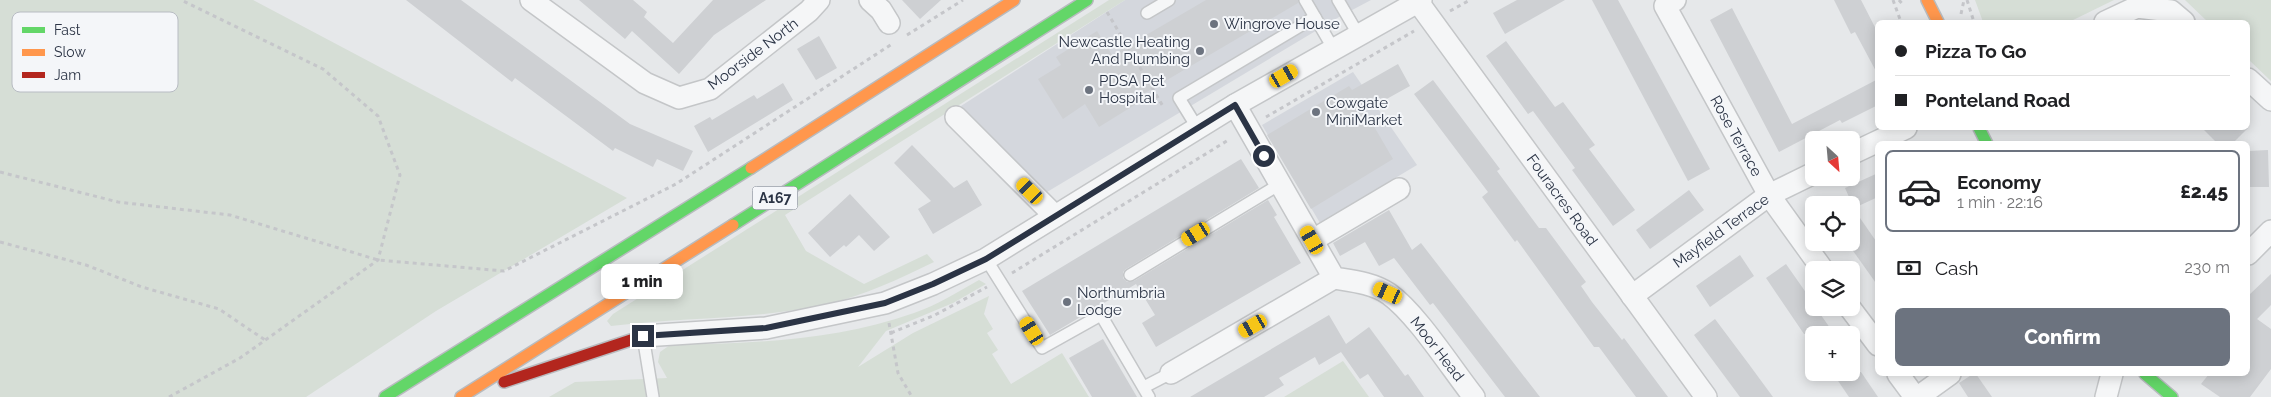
<!DOCTYPE html>
<meta charset="utf-8">
<style>
:root{--surface:#fff;--page:#f2f2f2;--text:#202124;--muted:#757577;--line:#e0e0e0;--accent:#6c737f}
body{margin:0;font-family:Raleway,sans-serif;background:var(--page);color:var(--text);height:100vh;display:flex;flex-direction:column;font-size:19px;white-space:nowrap}
*{box-sizing:border-box;margin:0}
p{font-size:16px;color:var(--muted)}
.icon{flex:none;width:28px;height:28px;fill:none;stroke:currentColor;stroke-width:2;stroke-linecap:round;stroke-linejoin:round}
.map{position:relative;flex:1;overflow:hidden}
.side{position:absolute;left:1875px;top:141px;width:375px;height:235px;display:flex;flex-direction:column;background:var(--surface);border-radius:8px;box-shadow:0 2px 12px #0003}
.side>*{flex:none}
.banner{position:absolute;left:1875px;top:20px;width:375px;height:110px;border-radius:8px;box-shadow:0 2px 12px #0003;display:grid;align-content:center;height:110px;padding:0 20px;background:var(--surface)}
.needle{width:32px;rotate:154deg}
.fabs{position:absolute;left:1805px;top:131px;display:grid;gap:10px}
.fabs a{display:grid;place-items:center;width:55px;height:55px;border-radius:8px;background:var(--surface);box-shadow:0 2px 12px #0003;font-size:25px}
.end{position:absolute;width:22px;height:22px;margin:-11px;border:6px solid #2b3445;background:#fff;box-shadow:0 0 0 2px #fff}
.from{border-radius:50%}
.bubble{position:absolute;height:35px;border-radius:8px;background:var(--surface);box-shadow:0 2px 12px #0003;font-size:16px;font-weight:800;line-height:35px;text-align:center}
.car{position:absolute;width:15px;height:30px;margin:-15px -8px;border-radius:6px;box-shadow:0 0 4px 1px #0007;background:linear-gradient(#f5c518 24%,#345 0 40%,#f5c518 0 76%,#345 0 86%,#f5c518 0)}
.banner b{display:flex;align-items:center;gap:18px;height:48px;font-size:19px}
.banner b+b{border-top:1px solid var(--line)}
.banner i{width:12px;height:12px;background:var(--text)}
ul{padding:9px 0 0;list-style:none}
li{display:flex;align-items:center;gap:15px;height:82px;margin:0 10px 8px;padding:0 10px;border:2px solid var(--line);border-radius:8px}
li div{flex:1}
li b{display:block;font-size:19px}
li em{font-style:normal;font-weight:800}
li.on{border-color:var(--accent)}
li>.icon{width:45px;height:45px;stroke-width:1.5}
.pay{display:flex;align-items:center;gap:12px;height:55px;padding:0 20px;font-size:19px}
.pay p{margin-inline-start:auto}
.action{display:flex;gap:10px;margin-top:auto;padding:10px 20px}
.action a{flex:1;height:58px;border-radius:8px;background:var(--accent);color:#fff;font-size:20px;font-weight:800;line-height:58px;text-align:center}
.map>svg:first-child{display:block}
</style>
<div class="map">
<svg width="2271" height="397" viewBox="0 0 2271 397">
<rect width="100%" height="100%" fill="#e6e8ea"/>
<!-- built -->
<g fill="#d4d7dd">
<polygon points="1125,0 1371,0 1339,17 1047,192 961,106"/>
<polygon points="1353,72 1417,165 1320,223 1262,125"/>
</g>
<!-- green -->
<g fill="#d6ded6">
<polygon points="0,0 253,0 627,198 436,311 306,397 0,397"/>
<path d="M1109,0h16l-340,215 21,36 58,33 63,-30 7,8c-35,17 -69,33 -106,42 -72,16 -145,13 -217,22l-4,-5 6,-7z"/>
<polygon points="1975,0 2114,0 2069,22 1983,22"/>
<polygon points="2185,0 2271,0 2271,81 2248,59 2248,22 2208,22"/>
<path d="M979,280l7,4 -33,19 -67,28 -28,36 55,-34 76,-37 -5,18 9,15 -6,4 11,17 -6,4 19,30 51,-31 27,44h-540l26,-15 92,-4 -9,-16 2,-10 10,-7c82,-2 166,-4 244,-32 23,-8 44,-21 65,-33z"/>
<polygon points="1343,361 1369,397 1284,397"/>
</g>
<!-- building -->
<g fill="#ced0d3">
<polygon points="406,0 461,0 630,124 693,151 683,171 657,159 653,167 615,148 613,151 515,78 512,82"/>
<polygon points="579,0 633,0 647,12 644,17 673,43 713,0 766,0 714,35 679,74 632,31 625,39"/>
<polygon points="902,0 941,0 920,19"/>
<polygon points="1206,0 1298,0 1298,3 1138,97 1141,101 1099,127 1085,104 1063,119 1038,79 1061,65 1056,57 1097,31 1112,55"/>
<polygon points="1517,0 1565,0 1505,34 1493,13"/>
<polygon points="1592,0 1618,0 1710,169 1688,181"/>
<polygon points="1834,0 1861,0 1878,33 1878,75 1855,32 1851,34"/>
<polygon points="1732,8 1792,124 1878,79 1878,105 1842,123 1840,120 1779,152 1710,20"/>
<polygon points="819,36 837,68 816,80 797,49"/>
<polygon points="1506,41 1555,107 1563,102 1595,145 1589,149 1635,210 1613,226 1572,170 1575,168 1533,111 1528,114 1486,56"/>
<polygon points="1398,64 1410,86 1365,111 1393,159 1311,209 1267,135 1349,86 1352,90"/>
<polygon points="1433,80 1500,169 1497,171 1539,228 1546,228 1586,282 1581,286 1592,302 1622,340 1624,338 1668,397 1636,397 1599,347 1594,347 1517,240 1515,242 1482,197 1488,192 1414,94"/>
<polygon points="783,83 793,100 708,152 694,126 710,117 712,120 754,95 757,99"/>
<polygon points="2202,128 2248,128 2232,144 2218,144"/>
<polygon points="912,145 954,188 967,180 982,205 933,234 918,209 931,201 894,163"/>
<polygon points="2268,150 2269,187 2248,187 2248,151"/>
<polygon points="1241,159 1259,188 1126,269 1123,272 1123,278 1127,282 1134,281 1268,200 1277,215 1274,217 1301,263 1156,347 1142,323 1155,315 1136,284 1050,335 1022,291"/>
<polygon points="1878,173 1878,197 1854,208 1845,188"/>
<polygon points="1689,190 1704,210 1650,249 1636,230"/>
<polygon points="850,194 890,237 874,251 859,235 846,247 844,245 830,257 808,233"/>
<polygon points="1851,205 1878,244 1878,286 1851,248"/>
<polygon points="1389,210 1412,250 1421,243 1540,397 1505,397 1433,303 1430,305 1394,258 1379,266 1365,242 1340,256 1333,243"/>
<polygon points="1740,255 1754,276 1710,307 1696,286"/>
<polygon points="1786,264 1814,304 1814,308 1816,308 1835,335 1804,334 1766,278"/>
<polygon points="2271,274 2271,305 2257,319 2271,329 2271,369 2250,397 2220,397 2201,384 2209,374 2248,374 2248,296"/>
<polygon points="1329,315 1346,344 1369,327 1405,376 1408,374 1424,397 1384,397 1368,374 1360,379 1341,352 1319,365 1315,357 1279,378 1284,385 1264,397 1190,397"/>
<polygon points="1715,319 1748,363 1773,397 1740,397 1694,335"/>
<polygon points="1103,339 1137,397 1092,397 1069,358"/>
<polygon points="1832,372 1861,372 1878,397 1849,397"/>
<polygon points="1973,374 1976,374 1992,397 1968,397 1959,383"/>
</g>
<g fill="none" stroke-linecap="round" stroke-linejoin="round">
<defs>
<g id="lane">
<polyline points="1305,0 1333,48"/>
<polyline points="1338,0 1358,34"/>
<polyline points="1147,13 1169,0"/>
<polyline points="1198,129 1179,98 1315,17"/>
<polyline points="986,259 1042,348 1101,315 1149,397"/>
<polyline points="1130,275 1280,184"/>
<polyline points="643,336 653,397"/>
<polyline points="1144,387 1171,373"/>
</g>
<g id="street">
<polyline points="531,0 645,83 679,98 710,89 809,11 819,0"/>
<polyline points="870,0 881,10 889,23"/>
<polyline points="1675,0 1665,6 1769,195 1823,270"/>
<polyline points="1418,2 1706,397"/>
<polyline points="2105,22 2137,7 2171,11 2184,22"/>
<polyline points="2248,79 2271,100"/>
<path d="M1235,105l99,173c18,3 39,5 55,16 28,20 62,74 85,103"/>
<polyline points="956,117 1055,216"/>
<polyline points="1851,154 1906,128"/>
<polyline points="1313,240 1399,189"/>
<polyline points="2248,254 2271,231"/>
<polyline points="1632,296 1769,195 1814,173"/>
<polyline points="1850,308 1878,345"/>
<polyline points="643,336 766,328 885,303 933,284 986,259 1235,105 1421,0"/>
<polyline points="1171,373 1334,278"/>
<polyline points="1898,374 1915,397"/>
<polyline points="1918,397 1950,374"/>
<polyline points="2106,397 2112,374"/>
</g>
<g id="fast">
<polyline points="1979,128 1987,144"/>
<polyline points="733,225 1087,0"/>
<polyline points="2145,374 2172,397"/>
<polyline points="385,397 751,168"/>
</g>
<g id="slow">
<polyline points="1927,0 1938,22"/>
<polyline points="751,168 1014,0"/>
<polyline points="461,397 733,225"/>
</g>
<polyline id="jam" points="504,382 643,336"/>
</defs>
<!-- lane casing -->
<use href="#lane" stroke="#c4c6c8" stroke-width="14"/>
<!-- street casing -->
<use href="#street" stroke="#c4c6c8" stroke-width="24"/>
<!-- fast casing -->
<use href="#fast" stroke="#b8bbbf" stroke-width="14"/>
<!-- slow casing -->
<use href="#slow" stroke="#b8bbbf" stroke-width="14"/>
<!-- jam casing -->
<use href="#jam" stroke="#b8bbbf" stroke-width="14"/>
<!-- path -->
<g stroke="#c5c6ca" stroke-width="3" stroke-dasharray="4 4" stroke-linecap="butt">
<polyline points="1893,0 1901,22"/>
<polyline points="1899,0 1904,6"/>
<polyline points="1967,0 1974,22"/>
<polyline points="1450,11 1470,0"/>
<polyline points="1107,12 1164,108"/>
<polyline points="1961,14 1964,0"/>
<polyline points="907,35 963,0"/>
<polyline points="1266,117 1414,31"/>
<polyline points="0,172 118,202 230,215 378,260 504,271 676,184 892,44"/>
<polyline points="0,242 86,265 142,287 219,309 265,340"/>
<polyline points="1012,273 1230,139"/>
<polyline points="889,323 898,373 912,397"/>
<polyline points="891,333 935,315 987,287"/>
<polyline points="169,397 240,358 378,260 400,175 378,116 323,69 181,0"/>
</g>
<!-- lane -->
<use href="#lane" stroke="#f5f6f7" stroke-width="11"/>
<!-- street -->
<use href="#street" stroke="#f5f6f7" stroke-width="21"/>
<!-- fast -->
<use href="#fast" stroke="#63d668" stroke-width="11"/>
<!-- slow -->
<use href="#slow" stroke="#ff974d" stroke-width="11"/>
<!-- jam -->
<use href="#jam" stroke="#b3261e" stroke-width="11"/>
</g>
<g fill="none" stroke-linecap="round" stroke-linejoin="round">
<!-- route -->
<polyline stroke="#2b3445" stroke-width="6" points="643,336 766,328 885,303 933,284 986,259 1235,105 1264,156"/>
</g>
<!-- markers -->
<g fill="#6c737f" stroke="#f4f6f9" stroke-width="2">
<circle cx="1214" cy="24" r="5"/>
<circle cx="1200" cy="51" r="5"/>
<circle cx="1089" cy="90" r="5"/>
<circle cx="1316" cy="112" r="5"/>
<circle cx="1067" cy="302" r="5"/>
</g>
<g text-anchor="middle" dominant-baseline="central" stroke-width="4" stroke-linejoin="round" paint-order="stroke">
<!-- shield labels -->
<rect fill="#f4f6f9" stroke="#676e7b" stroke-width="1" x="752.5" y="186.5" width="45" height="23" rx="4"/>
<g font-size="14" font-weight="bold" fill="#2b3445">
<text x="775" y="198">A167</text>
</g>
<!-- poi labels -->
<g font-size="15" fill="#2b3445" stroke="#f4f6f9" text-anchor="start">
<text x="1224" y="24">Wingrove House</text>
<text x="1190" y="42" text-anchor="end">Newcastle Heating<tspan x="1190" dy="17">And Plumbing</tspan></text>
<text x="1099" y="81">PDSA Pet<tspan x="1099" dy="17">Hospital</tspan></text>
<text x="1326" y="103">Cowgate<tspan x="1326" dy="17">MiniMarket</tspan></text>
<text x="1077" y="293">Northumbria<tspan x="1077" dy="17">Lodge</tspan></text>
</g>
<!-- street labels -->
<g font-size="15" fill="#2b3445" stroke="#f4f6f9">
<text transform="translate(753 54) rotate(-37)">Moorside North</text>
<text transform="translate(1736 136) rotate(61)">Rose Terrace</text>
<text transform="translate(1562 200) rotate(54)">Fouracres Road</text>
<text transform="translate(1721 231) rotate(-36)">Mayfield Terrace</text>
<text transform="translate(1437 349) rotate(52)">Moor Head</text>
</g>
</g>
<!-- legend -->
<rect x="12" y="12" width="166" height="80" rx="8" fill="#f4f6f9" stroke="#b8bcc3" stroke-width="1"/>
<rect x="22" y="27" width="23" height="6" fill="#63d668"/>
<rect x="22" y="49" width="23" height="7" fill="#ff974d"/>
<rect x="22" y="72" width="23" height="6" fill="#b3261e"/>
<g font-size="14" fill="#2b3445">
<text x="54" y="35">Fast</text>
<text x="54" y="57">Slow</text>
<text x="54" y="80">Jam</text>
</g>
</svg>
<div class="fabs">
<a><svg class="needle" viewBox="-14 -14 28 28"><path d="M0-13l5 13h-10z" fill="#e53935"/><path d="M0 13l5-13h-10z" fill="#757577"/></svg></a>
<a><svg class="icon" aria-label="locate" viewBox="0 0 24 24"><circle cx="12" cy="12" r="6"/><path d="M12 2v4M12 18v4M2 12h4M18 12h4"/></svg></a>
<a><svg class="icon" aria-label="layers" viewBox="0 0 24 24"><path d="M12 4l9 5-9 5-9-5zM3 14l9 5 9-5"/></svg></a>
<a>+</a>
</div>
<i class="end from" style="left:1264px;top:156px"></i>
<i class="end" style="left:643px;top:336px"></i>
<div class="bubble" style="left:601px;top:264px;width:82px">1 min</div>
<i class="car" style="left:1284px;top:76px;rotate:60deg"></i>
<i class="car" style="left:1030px;top:191px;rotate:315deg"></i>
<i class="car" style="left:1196px;top:234px;rotate:239deg"></i>
<i class="car" style="left:1312px;top:240px;rotate:330deg"></i>
<i class="car" style="left:1388px;top:293px;rotate:294deg"></i>
<i class="car" style="left:1253px;top:326px;rotate:240deg"></i>
<i class="car" style="left:1032px;top:331px;rotate:328deg"></i>
<div class="banner">
<b><i class="from"></i>Pizza To Go</b>
<b><i></i>Ponteland Road</b>
</div>
<section class="side">
<ul>
<li class="on"><svg class="icon" aria-label="car" viewBox="0 0 24 24"><path d="M5 17H2v-5l4-1 3-4h7l3 4 3 1v5h-3M9 17h6M6 11h13"/><circle cx="7" cy="17" r="2"/><circle cx="17" cy="17" r="2"/></svg><div><b>Economy</b><p>1 min · 22:16</p></div><em>£2.45</em></li>
</ul>
<div class="pay"><svg class="icon" aria-label="cash" viewBox="0 0 24 24"><path d="M3 7h18v10H3z"/><circle cx="12" cy="12" r="2"/></svg>Cash<p>230 m</p></div>
<div class="action"><a>Confirm</a></div>
</section>
</div>
